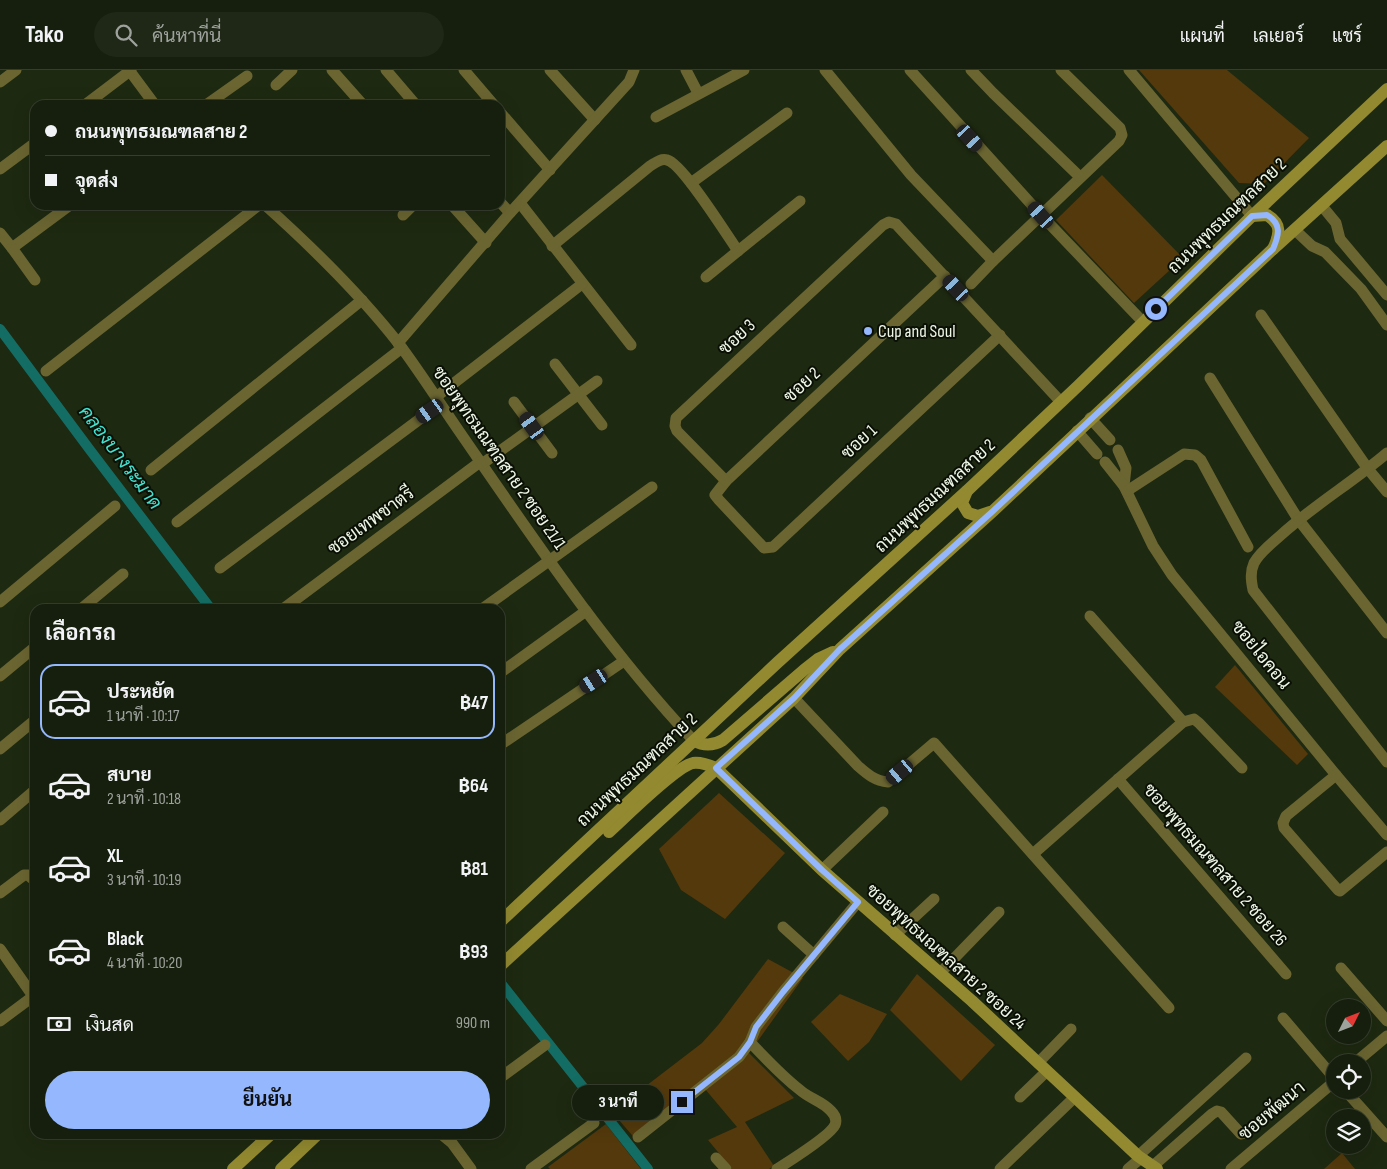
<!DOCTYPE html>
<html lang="th">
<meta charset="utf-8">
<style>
:root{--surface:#161f0d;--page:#1f2716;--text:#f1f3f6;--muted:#9ea29d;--line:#353d2e;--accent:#94b7fd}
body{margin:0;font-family:"Sofia Sans Condensed",Sarabun,sans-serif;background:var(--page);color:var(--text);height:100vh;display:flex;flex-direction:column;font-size:19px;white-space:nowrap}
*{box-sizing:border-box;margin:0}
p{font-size:16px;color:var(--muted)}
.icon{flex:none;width:28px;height:28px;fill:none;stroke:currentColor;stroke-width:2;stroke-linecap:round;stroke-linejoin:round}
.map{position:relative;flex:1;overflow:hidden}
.sheet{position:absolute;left:30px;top:534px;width:475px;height:535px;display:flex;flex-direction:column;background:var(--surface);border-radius:15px;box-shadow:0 5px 20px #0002,0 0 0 1px var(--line)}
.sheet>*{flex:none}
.banner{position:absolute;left:30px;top:30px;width:475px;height:110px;border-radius:15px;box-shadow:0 5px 20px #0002,0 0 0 1px var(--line);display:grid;align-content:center;height:110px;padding:0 15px;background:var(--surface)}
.needle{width:32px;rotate:48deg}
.tools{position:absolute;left:1326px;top:929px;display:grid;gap:10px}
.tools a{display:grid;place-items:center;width:45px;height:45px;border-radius:50%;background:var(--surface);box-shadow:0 5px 20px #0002,0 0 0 1px var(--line);font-size:25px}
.end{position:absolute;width:22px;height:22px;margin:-11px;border:6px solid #94b7fd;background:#111;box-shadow:0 0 0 2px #111}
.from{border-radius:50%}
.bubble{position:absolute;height:35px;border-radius:18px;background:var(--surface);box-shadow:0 5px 20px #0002,0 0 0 1px var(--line);font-size:16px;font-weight:700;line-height:35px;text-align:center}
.car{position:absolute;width:15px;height:30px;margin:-15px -8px;border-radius:6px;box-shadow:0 0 4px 1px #0007;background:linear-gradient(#222 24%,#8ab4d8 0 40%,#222 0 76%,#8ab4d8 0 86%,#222 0)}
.banner b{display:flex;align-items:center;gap:18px;height:48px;font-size:19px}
.banner b+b{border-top:1px solid var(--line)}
.banner i{width:12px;height:12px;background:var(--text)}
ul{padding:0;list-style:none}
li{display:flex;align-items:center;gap:15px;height:75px;margin:0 10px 8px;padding:0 5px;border:2px solid transparent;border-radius:15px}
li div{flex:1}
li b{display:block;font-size:19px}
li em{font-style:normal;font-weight:700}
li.selected{border-color:var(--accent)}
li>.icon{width:45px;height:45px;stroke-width:1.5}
h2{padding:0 15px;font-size:22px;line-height:60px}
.pay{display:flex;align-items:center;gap:12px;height:55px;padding:0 15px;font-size:19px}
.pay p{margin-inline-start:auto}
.action{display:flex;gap:10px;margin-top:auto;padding:10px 15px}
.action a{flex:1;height:58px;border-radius:30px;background:var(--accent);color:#111;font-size:20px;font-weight:700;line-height:58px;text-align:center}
header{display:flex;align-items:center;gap:30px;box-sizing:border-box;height:70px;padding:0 25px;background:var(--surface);border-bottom:1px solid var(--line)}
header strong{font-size:24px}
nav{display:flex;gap:28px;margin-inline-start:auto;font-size:18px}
.search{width:350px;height:45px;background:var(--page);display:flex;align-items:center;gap:12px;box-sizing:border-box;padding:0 18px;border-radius:28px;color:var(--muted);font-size:19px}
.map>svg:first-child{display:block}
</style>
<header>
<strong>Tako</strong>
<div class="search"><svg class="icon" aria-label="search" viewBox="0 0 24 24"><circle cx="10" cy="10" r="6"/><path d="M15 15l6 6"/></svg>ค้นหาที่นี่</div>
<nav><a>แผนที่</a><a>เลเยอร์</a><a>แชร์</a></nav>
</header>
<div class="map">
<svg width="1387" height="1099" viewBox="0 0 1387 1099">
<rect width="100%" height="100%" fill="#1e2911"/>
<!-- green -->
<g fill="#53390c">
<polygon points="1139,0 1227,0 1309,68 1264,114 1239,113"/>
<polygon points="1102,105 1183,188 1134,233 1056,150"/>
<polygon points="1235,595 1308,684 1297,695 1215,617"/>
<polygon points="719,723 785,783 725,849 681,820 659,779"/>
<polygon points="768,889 803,908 749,983 794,1028 745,1052 774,1096 769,1099 732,1099 708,1070 737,1057 705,1019 638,1072 612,1042 702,973 719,954"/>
<polygon points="917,904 995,975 961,1011 890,940"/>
<polygon points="840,924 887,944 869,972 848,991 811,952"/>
<polygon points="606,1054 641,1099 550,1099 548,1097"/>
<polygon points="1342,1083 1355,1099 1324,1099"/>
</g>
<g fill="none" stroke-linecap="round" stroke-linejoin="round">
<!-- canal -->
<g stroke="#146d64" stroke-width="10">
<polyline points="0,259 90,380 211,539"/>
<polyline points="500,912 648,1099"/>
</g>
<!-- street -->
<g stroke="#6a6531" stroke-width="11">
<polyline points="129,0 155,35"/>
<polyline points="332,0 363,35"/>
<polyline points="386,0 416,35"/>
<polyline points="464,0 494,35"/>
<polyline points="550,0 595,50"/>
<polyline points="686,0 698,23"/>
<polyline points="825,0 911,105 993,191 1119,71 1122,65 1120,58 1061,0"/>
<polyline points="910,0 1041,145 1143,252"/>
<polyline points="971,0 993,23 1080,107"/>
<polyline points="1129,0 1252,146"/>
<polyline points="0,12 16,0"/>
<polyline points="276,15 292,0"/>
<polyline points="85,35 131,0"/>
<polyline points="206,35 247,6"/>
<polyline points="500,42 550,100"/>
<polyline points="656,47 744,0"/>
<polyline points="0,99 35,73"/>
<polyline points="691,113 787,43"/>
<polyline points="500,132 510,143"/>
<polyline points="520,133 631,275"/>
<path d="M265,135c48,43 94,88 134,139 21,28 40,58 60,87 74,107 146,215 235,310"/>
<polyline points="452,135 486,173"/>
<polyline points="1322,136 1336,153 1340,169 1387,225"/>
<polyline points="403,145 413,135"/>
<polyline points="1295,160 1312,176 1325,182 1361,219 1387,255"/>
<polyline points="0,163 12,178 70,135"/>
<path d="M552,176l98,-80c5,-3 11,-8 17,-6 15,3 60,75 71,91l62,-50"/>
<polyline points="12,178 35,210"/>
<polyline points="945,206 726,411 715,425 719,430 764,478 773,477 1000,265"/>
<polyline points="706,207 738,181"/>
<polyline points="971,214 993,191"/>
<polyline points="1261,245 1368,399 1387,422"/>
<polyline points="398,273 510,143 629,12 634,0"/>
<polyline points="555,294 602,355"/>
<polyline points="46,301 259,135"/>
<polyline points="1210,308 1298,449 1387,563"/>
<polyline points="436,327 582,214"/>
<polyline points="514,332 552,383"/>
<polyline points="1090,348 1110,370"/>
<polyline points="1077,361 1097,384"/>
<polyline points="1118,380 1126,398 1124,416"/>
<path d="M1387,383c-34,29 -73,52 -106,82 -10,9 -21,17 -27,28 -4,9 -3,17 -1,27l134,172"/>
<polyline points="1105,392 1124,416 1153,476 1172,505 1336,705 1387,765"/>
<polyline points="482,394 597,311"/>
<polyline points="151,400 362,230"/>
<polyline points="726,411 677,361 675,356 676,348 883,155 889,152 896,154 907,166 1061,332"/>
<polyline points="1127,421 1184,384 1195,385 1201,390 1248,477"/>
<polyline points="177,452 402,278"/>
<polyline points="220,498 440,334"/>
<polyline points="0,532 115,436"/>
<polyline points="81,539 123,504"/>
<polyline points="283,539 480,392"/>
<polyline points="482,539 652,417"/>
<polyline points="1090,546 1183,652"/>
<polyline points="500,603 586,541"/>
<polyline points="0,606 35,577"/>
<path d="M794,628l64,68c9,8 17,15 30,16l46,-39 235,265"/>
<polyline points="500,675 624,591"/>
<polyline points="0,679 35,650"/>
<polyline points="1336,705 1286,746 1283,753 1284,758 1338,820 1340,821 1387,782"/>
<polyline points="1118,709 1286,904"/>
<polyline points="0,750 35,720"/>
<polyline points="1033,784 1183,652 1194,649 1199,653 1242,698"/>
<polyline points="822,800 883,742"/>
<polyline points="0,823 24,805 28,805 35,811"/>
<polyline points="783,857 814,885"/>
<polyline points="895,865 934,829"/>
<polyline points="0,879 33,926"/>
<polyline points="1341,898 1387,951"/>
<polyline points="940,903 999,842"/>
<polyline points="1283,948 1335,1009"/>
<polyline points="0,951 35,925"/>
<polyline points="1356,992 1387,966"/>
<polyline points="1038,993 1071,959"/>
<polyline points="500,1008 545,975"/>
<polyline points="1345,1020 1387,1067"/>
<polyline points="1020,1027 1047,1001"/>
<polyline points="441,1064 452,1073 471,1099"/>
<polyline points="638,1067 739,987 750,972"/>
<polyline points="1138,1086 1246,988"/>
<polyline points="716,1088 726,1099"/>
<polyline points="1153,1096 1212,1044 1217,1041 1221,1042 1241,1064 1245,1063 1254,1056"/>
<polyline points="531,1099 594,1053"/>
<path d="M777,1099c11,-7 53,-33 58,-44 2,-5 0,-10 -4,-14 -9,-10 -21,-12 -31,-21 -18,-14 -34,-31 -50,-48l6,-15 27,-35 75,-90"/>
<polyline points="1000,1099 1075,1027"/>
<polyline points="1128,1099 1141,1088"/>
<polyline points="1231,1099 1335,1011"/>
</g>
<!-- secondary -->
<g stroke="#928930" stroke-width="12">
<path d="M1252,146l15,-1c15,9 13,19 6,34"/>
<polyline points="967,421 962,433 968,443 978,446 990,442"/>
<path d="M694,671c10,5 19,5 29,-1l81,-70 14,-11 15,-7"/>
<path d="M609,762c17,-15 66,-65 84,-69 8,-1 16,2 23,5l106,102 150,131 166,155 19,13"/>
<polyline points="500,852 777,593 969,419 1078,316 1252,146 1387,19"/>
<polyline points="500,896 794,628 840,579 993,441 1273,179 1387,76"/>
<polyline points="233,1099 271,1064"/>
<polyline points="281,1099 318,1064"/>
</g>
</g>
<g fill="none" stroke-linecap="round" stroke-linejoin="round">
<!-- route -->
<path stroke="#94b7fd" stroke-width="6" d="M682,1032l57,-45 11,-15 6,-15 27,-35 75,-90 -36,-32 -106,-102 78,-70 46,-49 153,-138 280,-262c6,-14 9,-25 -6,-34l-15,1 -96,93"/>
</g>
<!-- markers -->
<circle fill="#94b7fd" stroke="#0b1006" stroke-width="2" cx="868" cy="261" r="5"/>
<g text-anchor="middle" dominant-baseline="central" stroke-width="4" stroke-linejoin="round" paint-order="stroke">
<!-- street labels -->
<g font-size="18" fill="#eff7e7" stroke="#0b1006">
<text transform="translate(1227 146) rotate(-44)">ถนนพุทธมณฑลสาย 2</text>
<text transform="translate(737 267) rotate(-43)">ซอย 3</text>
<text transform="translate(802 315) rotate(-43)">ซอย 2</text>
<text transform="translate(859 372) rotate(-43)">ซอย 1</text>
<text transform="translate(499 388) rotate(55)">ซอยพุทธมณฑลสาย 2 ซอย 21/1</text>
<text transform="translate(935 426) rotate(-43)">ถนนพุทธมณฑลสาย 2</text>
<text transform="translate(371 451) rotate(-36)">ซอยเทพชาตรี</text>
<text transform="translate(1261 585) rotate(51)">ซอยไอคอน</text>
<text transform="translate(637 700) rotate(-43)">ถนนพุทธมณฑลสาย 2</text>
<text transform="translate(1215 795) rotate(49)">ซอยพุทธมณฑลสาย 2 ซอย 26</text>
<text transform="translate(946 887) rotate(42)">ซอยพุทธมณฑลสาย 2 ซอย 24</text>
<text transform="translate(1272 1041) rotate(-40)">ซอยพัฒนา</text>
</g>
<!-- poi labels -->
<g font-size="18" fill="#eff7e7" stroke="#0b1006" text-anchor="start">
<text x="878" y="261">Cup and Soul</text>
</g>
<!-- water labels -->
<g font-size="19" font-style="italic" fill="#44e1cf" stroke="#0b1006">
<text transform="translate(120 388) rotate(53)">คลองบางระมาด</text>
</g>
</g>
</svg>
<div class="tools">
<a><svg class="needle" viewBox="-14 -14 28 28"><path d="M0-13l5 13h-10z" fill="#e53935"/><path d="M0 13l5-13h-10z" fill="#9ea29d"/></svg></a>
<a><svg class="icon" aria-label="locate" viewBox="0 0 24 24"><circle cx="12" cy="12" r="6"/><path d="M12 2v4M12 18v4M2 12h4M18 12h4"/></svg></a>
<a><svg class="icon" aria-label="layers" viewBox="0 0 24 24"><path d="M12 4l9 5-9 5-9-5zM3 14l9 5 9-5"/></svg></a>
</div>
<i class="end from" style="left:1156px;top:239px"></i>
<i class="end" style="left:682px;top:1032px"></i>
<div class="bubble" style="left:572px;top:1015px;width:92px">3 นาที</div>
<i class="car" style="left:970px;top:68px;rotate:138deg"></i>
<i class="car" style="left:1041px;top:145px;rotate:318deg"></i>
<i class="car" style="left:956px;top:218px;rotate:317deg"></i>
<i class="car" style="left:430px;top:341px;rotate:235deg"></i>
<i class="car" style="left:532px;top:356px;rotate:324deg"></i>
<i class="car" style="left:594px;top:611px;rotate:237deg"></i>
<i class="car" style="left:900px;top:702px;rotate:230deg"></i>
<div class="banner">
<b><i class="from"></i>ถนนพุทธมณฑลสาย 2</b>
<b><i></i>จุดส่ง</b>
</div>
<section class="sheet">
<h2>เลือกรถ</h2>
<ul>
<li class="selected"><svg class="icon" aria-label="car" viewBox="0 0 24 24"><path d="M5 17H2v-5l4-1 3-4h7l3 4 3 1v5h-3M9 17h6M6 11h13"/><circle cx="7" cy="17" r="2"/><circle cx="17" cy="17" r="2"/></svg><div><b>ประหยัด</b><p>1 นาที · 10:17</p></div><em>฿47</em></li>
<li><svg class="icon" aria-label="car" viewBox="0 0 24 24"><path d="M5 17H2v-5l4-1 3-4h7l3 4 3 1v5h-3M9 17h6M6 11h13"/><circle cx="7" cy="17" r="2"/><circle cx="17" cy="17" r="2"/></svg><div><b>สบาย</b><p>2 นาที · 10:18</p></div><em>฿64</em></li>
<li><svg class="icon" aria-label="car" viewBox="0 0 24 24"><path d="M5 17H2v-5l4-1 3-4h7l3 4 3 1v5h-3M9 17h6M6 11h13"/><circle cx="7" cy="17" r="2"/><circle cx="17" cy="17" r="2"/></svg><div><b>XL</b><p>3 นาที · 10:19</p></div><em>฿81</em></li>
<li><svg class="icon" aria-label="car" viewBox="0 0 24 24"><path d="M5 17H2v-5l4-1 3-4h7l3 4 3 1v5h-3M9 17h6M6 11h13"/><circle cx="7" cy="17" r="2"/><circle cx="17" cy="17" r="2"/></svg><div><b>Black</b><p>4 นาที · 10:20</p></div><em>฿93</em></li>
</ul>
<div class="pay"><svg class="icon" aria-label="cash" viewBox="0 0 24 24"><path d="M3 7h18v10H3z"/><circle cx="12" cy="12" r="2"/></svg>เงินสด<p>990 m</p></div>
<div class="action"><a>ยืนยัน</a></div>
</section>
</div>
